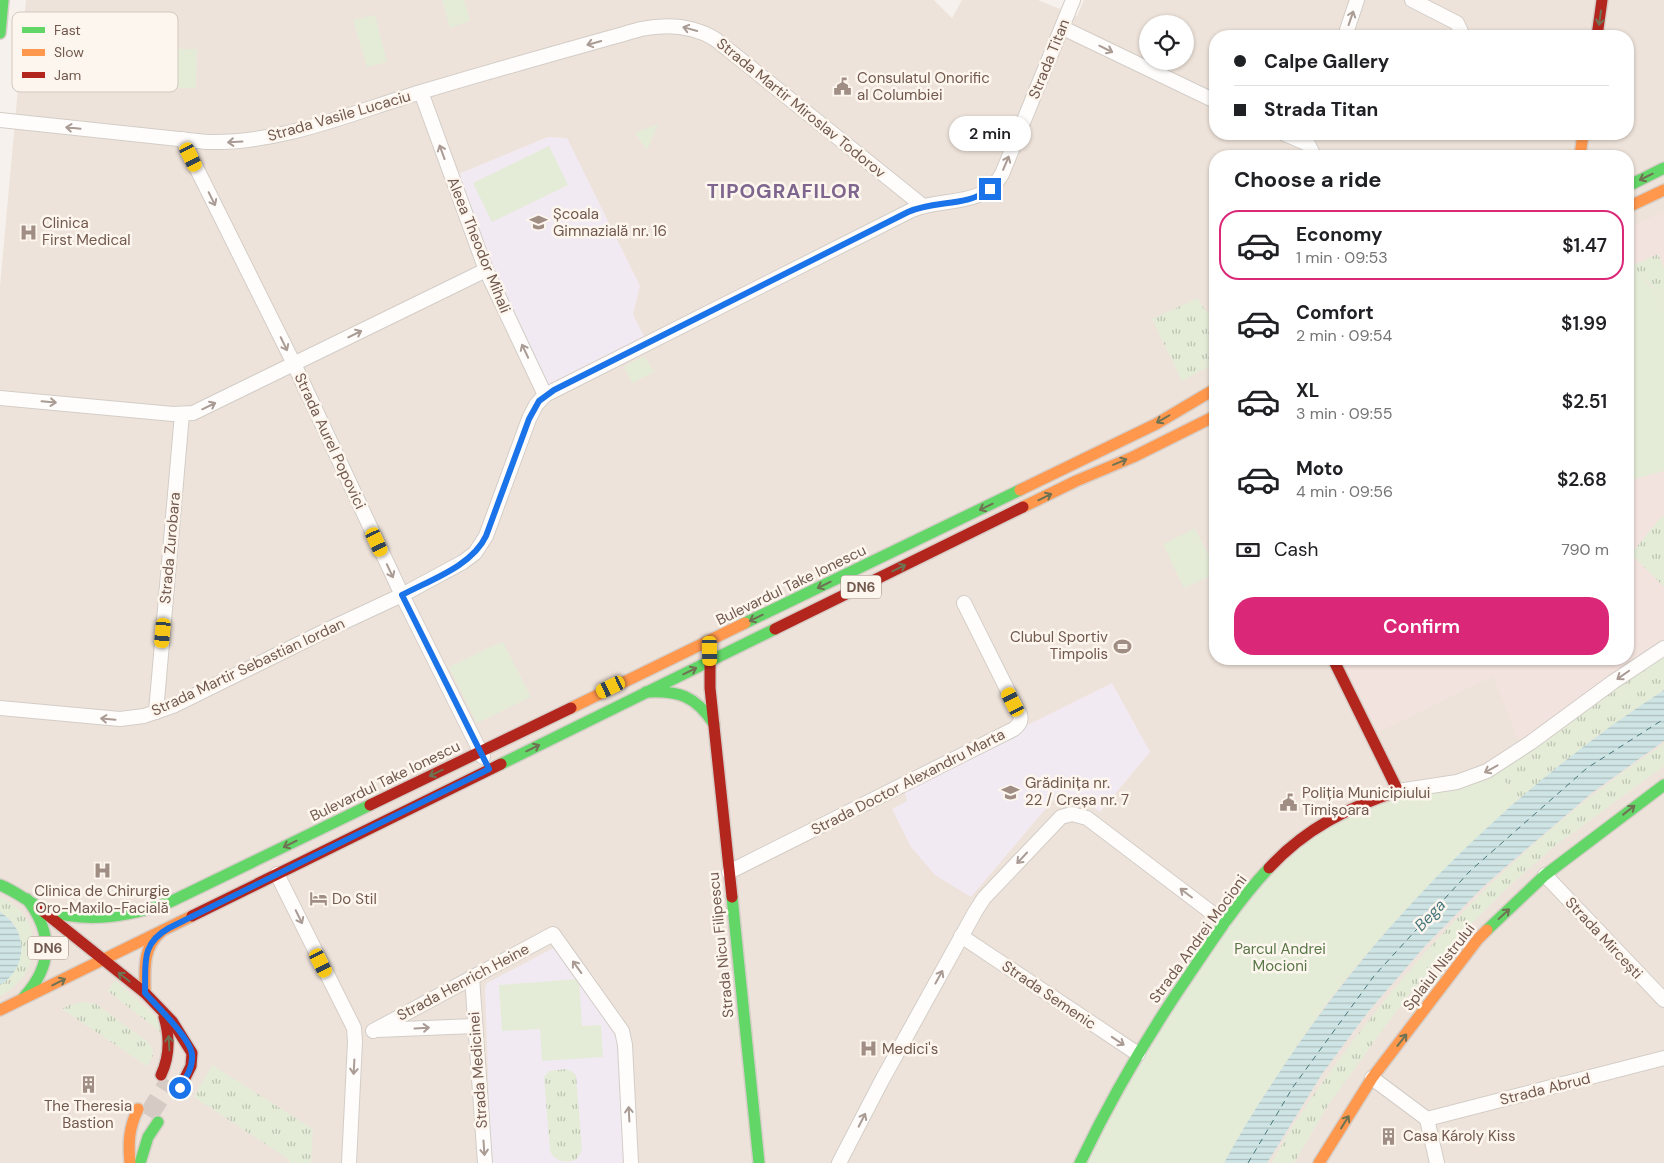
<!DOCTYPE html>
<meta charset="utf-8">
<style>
:root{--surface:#fff;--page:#f2f2f2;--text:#202124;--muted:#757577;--line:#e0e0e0;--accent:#db2777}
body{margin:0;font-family:"DM Sans",sans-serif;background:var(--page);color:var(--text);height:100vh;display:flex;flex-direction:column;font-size:19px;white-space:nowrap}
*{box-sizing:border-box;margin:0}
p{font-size:16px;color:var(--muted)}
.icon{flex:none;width:28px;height:28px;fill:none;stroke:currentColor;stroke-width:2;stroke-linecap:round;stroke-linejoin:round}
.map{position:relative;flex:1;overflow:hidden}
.side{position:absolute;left:1209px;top:150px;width:425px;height:515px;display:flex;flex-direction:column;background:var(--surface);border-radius:20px;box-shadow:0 1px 4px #0004}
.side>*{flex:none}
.guide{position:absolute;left:1209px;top:30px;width:425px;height:110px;border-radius:20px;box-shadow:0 1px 4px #0004;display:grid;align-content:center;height:110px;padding:0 25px;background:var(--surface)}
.fabs{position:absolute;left:1139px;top:15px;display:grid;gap:10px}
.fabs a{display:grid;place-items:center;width:55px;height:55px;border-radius:50%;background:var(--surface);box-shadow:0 1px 4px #0004;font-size:25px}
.end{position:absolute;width:22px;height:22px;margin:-11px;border:6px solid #1a73e8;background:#fff;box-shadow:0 0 0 2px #fff}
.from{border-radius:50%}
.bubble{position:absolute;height:35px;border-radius:18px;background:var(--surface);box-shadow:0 1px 4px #0004;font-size:16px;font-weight:600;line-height:35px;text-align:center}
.car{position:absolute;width:15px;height:30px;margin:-15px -8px;border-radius:6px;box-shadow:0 0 4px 1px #0007;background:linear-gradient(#f5c518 24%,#345 0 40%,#f5c518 0 76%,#345 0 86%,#f5c518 0)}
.guide b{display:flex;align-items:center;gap:18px;height:48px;font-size:19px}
.guide b+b{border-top:1px solid var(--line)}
.guide i{width:12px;height:12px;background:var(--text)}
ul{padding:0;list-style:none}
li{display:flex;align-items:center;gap:15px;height:70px;margin:0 10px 8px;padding:0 15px;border:2px solid transparent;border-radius:20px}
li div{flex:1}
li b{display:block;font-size:19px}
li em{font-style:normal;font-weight:600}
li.current{border-color:var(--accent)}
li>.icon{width:45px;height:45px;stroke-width:1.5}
h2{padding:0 25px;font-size:22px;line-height:60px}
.pay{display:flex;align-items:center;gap:12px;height:55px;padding:0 25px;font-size:19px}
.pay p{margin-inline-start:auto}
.action{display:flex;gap:10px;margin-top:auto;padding:10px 25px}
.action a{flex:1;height:58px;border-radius:20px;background:var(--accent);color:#fff;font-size:20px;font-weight:600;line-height:58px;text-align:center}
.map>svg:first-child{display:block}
</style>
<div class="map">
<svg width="1664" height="1163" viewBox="0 0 1664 1163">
<defs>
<pattern id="grass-tufts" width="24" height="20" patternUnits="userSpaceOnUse" patternTransform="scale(1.25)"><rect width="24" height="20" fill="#e4ecd8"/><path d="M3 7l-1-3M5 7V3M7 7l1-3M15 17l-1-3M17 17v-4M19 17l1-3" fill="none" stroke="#bdc2b1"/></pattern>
<pattern id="water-rules" width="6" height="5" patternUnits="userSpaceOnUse" patternTransform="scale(1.25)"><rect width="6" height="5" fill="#cfe5e5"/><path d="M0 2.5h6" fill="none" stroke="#acbdbc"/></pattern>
</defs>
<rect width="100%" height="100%" fill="#f6f1ec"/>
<!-- residential -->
<path fill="#eee3da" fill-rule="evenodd" d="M26,0h908l18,18 10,-18h76l39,16 7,-16h580v1163h-1664v-877zM1148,24h37v37h-37zM1215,36h413v98h-413zM1215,156h413v503h-413z"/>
<!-- commercial -->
<polygon fill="#f3e3de" points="1664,212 1664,644 1520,744 1493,676 1378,732 1341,659 1628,659 1628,227"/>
<!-- education -->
<g fill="#f2eaf2">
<polygon points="548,137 567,138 640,286 633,314 647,343 545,395 451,177"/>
<polygon points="1112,683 1150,752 1100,812 1084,800 1074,796 1054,799 971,897 935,875 911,847 892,809 907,801 903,787"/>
<polygon points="557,946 617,1034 628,1163 491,1163 485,987 487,983"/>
</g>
<!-- grass -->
<g fill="url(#grass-tufts)">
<path d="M1658,254l6,14v43c-10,-22 -12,-32 -36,-40v-3z"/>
<polygon points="1198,298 1204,309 1215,318 1215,363 1182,381 1152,319"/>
<polygon points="1664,516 1664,587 1631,554 1661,517"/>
<polygon points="1664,648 1664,690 1597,736 1519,800 1494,767"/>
<path d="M1664,744v22l-112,82 -45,40 -39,39 -61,70 -31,42 -49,68 -33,56h-22c18,-36 42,-69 66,-102 89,-122 199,-233 326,-317z"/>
<path d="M0,897c47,20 43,78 0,99v-11c28,-18 29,-56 0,-73z"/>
<polygon points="115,980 156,1017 163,1034 108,991"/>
<path d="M82,1002l14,2 53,39c6,10 5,14 -2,23l-85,-57 7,-4z"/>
<polygon points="212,1065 313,1129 311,1163 288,1163 291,1161 194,1097"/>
<path d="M566,1069l5,2 5,4 6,75 -6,10c-10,3 -21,2 -26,-9l-6,-74 5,-6z"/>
</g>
<!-- park -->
<g fill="#e4ecd8">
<polygon points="442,0 464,0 470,21 450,28"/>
<polygon points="375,15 387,62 367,67 353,20"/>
<polygon points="174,49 197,49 196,88 173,88"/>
<polygon points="658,124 647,150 635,133"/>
<polygon points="549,146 568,185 492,222 473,183"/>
<path d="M1632,272c17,6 25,23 32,39v160l-30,8 -6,7v-201z"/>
<polygon points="644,356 654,372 632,383 624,367"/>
<polygon points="1195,528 1215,569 1215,574 1184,588 1163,544"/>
<polygon points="503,642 531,697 477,723 449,667 490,647"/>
<path d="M1494,767l25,33c-62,56 -122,115 -174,180 -26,32 -49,67 -72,102 -17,26 -34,53 -49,81h-143l143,-241 106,-103z"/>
<polygon points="579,979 582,1026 601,1025 603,1057 542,1061 540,1029 502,1031 499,985"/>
</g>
<!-- water -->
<g fill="url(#water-rules)">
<path d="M1664,690v51l-72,52 -76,65 -33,29 -58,59 -57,66 -46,62 -55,89h-43c16,-30 34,-59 53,-87 99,-152 235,-288 387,-386z"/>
<path d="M0,912c28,17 29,55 0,73z"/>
</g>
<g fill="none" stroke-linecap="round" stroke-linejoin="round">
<!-- ferry -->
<polyline stroke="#47777c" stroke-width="1" stroke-dasharray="6 5" stroke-linecap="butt" points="1248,1163 1293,1087 1374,976 1470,871 1587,768 1664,719"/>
<!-- secondary-tunnel -->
<polyline stroke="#d5cbc4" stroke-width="20" stroke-dasharray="20 10" stroke-linecap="butt" points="148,1116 170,1081"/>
<defs>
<g id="street">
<polyline points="1412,0 1457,23 1463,36"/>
<polyline points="1063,28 1215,101"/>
<polyline points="1345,36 1357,0"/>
<polyline points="421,92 486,270 545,395"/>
<path d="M0,120l207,22c74,2 144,-29 214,-50 73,-22 146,-42 220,-63 25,-5 51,-4 74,10l208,167"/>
<polyline points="1285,134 1308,144 1314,156"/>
<polyline points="182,139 294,364 402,595 483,757"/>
<polyline points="0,398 173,414 193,413 486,270"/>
<path d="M0,708l120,11 24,-3 29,-10 156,-77 73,-34 61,-33 12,-9 11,-17 43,-117 7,-14 9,-10 367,-185c31,-13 71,-2 90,-36l71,-174"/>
<polyline points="156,712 182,414"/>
<polyline points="1398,791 1457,782 1487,771 1530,743 1613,682 1664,648"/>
<path d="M729,872l285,-143c5,-4 8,-8 6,-14l-56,-112"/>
<polyline points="277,874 354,1028 355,1042 349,1163"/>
<polyline points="1545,875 1664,1000"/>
<polyline points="961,936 1138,1054"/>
<polyline points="472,977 485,1163"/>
<polyline points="377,1030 475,1026"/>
<polyline points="373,1031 553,934 622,1031 625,1045 631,1163"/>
<polyline points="1372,1078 1427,1119 1437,1163"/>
<polyline points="1427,1119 1664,1058"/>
<polyline points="839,1163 881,1082 975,912 984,898 1061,817 1072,814 1087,818 1224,922"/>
</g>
<g id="fast">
<polyline points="0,33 3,0"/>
<polyline points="1628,186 1664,168"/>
<polyline points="745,623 1020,490"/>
<path d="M646,692c32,-2 50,4 68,32"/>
<polyline points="501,764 775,629"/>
<path d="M0,885c16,6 29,18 44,24 41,16 87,7 126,-7l200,-97"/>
<polyline points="732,897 759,1163"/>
<polyline points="1487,930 1545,875 1664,785"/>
<path d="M24,997c29,-32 29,-64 3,-98"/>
<polyline points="140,1163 148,1137 158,1122"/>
<path d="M1080,1163c32,-67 69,-130 111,-191 24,-36 48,-72 78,-104"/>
</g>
<g id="slow">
<polyline points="1580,156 1583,134"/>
<polyline points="1628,207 1664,190"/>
<polyline points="1020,490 1156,424 1215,389"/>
<polyline points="1023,507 1076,481 1133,457 1215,416"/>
<polyline points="571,708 745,623"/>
<path d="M145,993c0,-23 -3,-45 16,-61"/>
<polyline points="0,1010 192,916"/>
<path d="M130,1163c-2,-20 -1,-36 8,-54"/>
<polyline points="1319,1163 1372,1078 1478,939 1487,930"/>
</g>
<g id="jam">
<polyline points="1597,36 1602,0"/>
<polyline points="775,629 1023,507"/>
<polyline points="710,648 710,688 732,897"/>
<polyline points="370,805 571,708"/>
<path d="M1269,868c37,-40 78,-60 129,-77l-65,-132"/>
<polyline points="39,908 145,993 172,1021 192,1053 191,1066 180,1088"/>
<polyline points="192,916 501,764"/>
<path d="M161,1075c9,-19 9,-38 3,-58"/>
</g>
</defs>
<!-- street casing -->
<use href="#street" stroke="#d3cdc7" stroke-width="16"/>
<!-- fast casing -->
<use href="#fast" stroke="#d6cec8" stroke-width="14"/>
<!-- slow casing -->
<use href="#slow" stroke="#d6cec8" stroke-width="14"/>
<!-- jam casing -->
<use href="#jam" stroke="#d6cec8" stroke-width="14"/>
<!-- street -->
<use href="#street" stroke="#fefdfc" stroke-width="14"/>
<!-- fast -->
<use href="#fast" stroke="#63d668" stroke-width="11"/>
<!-- slow -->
<use href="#slow" stroke="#ff974d" stroke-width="11"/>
<!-- jam -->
<use href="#jam" stroke="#b3261e" stroke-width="11"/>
</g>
<!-- one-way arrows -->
<defs><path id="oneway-shaft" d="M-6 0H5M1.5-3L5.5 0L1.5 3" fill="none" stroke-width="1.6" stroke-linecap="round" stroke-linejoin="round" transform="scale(1.25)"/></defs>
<g stroke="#aa9b94">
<use href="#oneway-shaft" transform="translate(1351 18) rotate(-71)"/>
<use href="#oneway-shaft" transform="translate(690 29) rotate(-165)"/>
<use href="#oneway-shaft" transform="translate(594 43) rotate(164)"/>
<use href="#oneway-shaft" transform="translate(1106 49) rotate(26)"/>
<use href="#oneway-shaft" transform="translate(73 128) rotate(-174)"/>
<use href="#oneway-shaft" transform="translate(235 142) rotate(177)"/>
<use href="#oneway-shaft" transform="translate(442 152) rotate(-110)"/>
<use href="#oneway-shaft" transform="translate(1006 163) rotate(-67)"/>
<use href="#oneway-shaft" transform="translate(212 199) rotate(64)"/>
<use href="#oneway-shaft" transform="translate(355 334) rotate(-26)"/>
<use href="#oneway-shaft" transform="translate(284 344) rotate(64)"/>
<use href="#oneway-shaft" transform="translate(525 351) rotate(-115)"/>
<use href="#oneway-shaft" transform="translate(49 402) rotate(5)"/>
<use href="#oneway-shaft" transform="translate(209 406) rotate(-26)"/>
<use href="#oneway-shaft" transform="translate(390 571) rotate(65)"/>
<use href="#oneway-shaft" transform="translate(1623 675) rotate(145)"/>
<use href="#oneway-shaft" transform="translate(108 719) rotate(-175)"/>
<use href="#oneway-shaft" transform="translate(1491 769) rotate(151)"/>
<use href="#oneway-shaft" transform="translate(1022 858) rotate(133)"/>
<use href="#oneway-shaft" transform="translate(1186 893) rotate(-143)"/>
<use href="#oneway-shaft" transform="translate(299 917) rotate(64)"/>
<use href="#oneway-shaft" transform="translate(577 967) rotate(-126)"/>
<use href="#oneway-shaft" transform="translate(939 977) rotate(-61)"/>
<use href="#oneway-shaft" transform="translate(422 1028) rotate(-3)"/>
<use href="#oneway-shaft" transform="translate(1118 1041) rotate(34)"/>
<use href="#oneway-shaft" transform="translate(354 1067) rotate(93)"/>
<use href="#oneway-shaft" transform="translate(629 1114) rotate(-93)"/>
<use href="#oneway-shaft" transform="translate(862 1120) rotate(-63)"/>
<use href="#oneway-shaft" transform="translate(484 1148) rotate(86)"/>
</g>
<g stroke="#6f7253">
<use href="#oneway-shaft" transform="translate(1600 18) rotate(98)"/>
<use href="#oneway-shaft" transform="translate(1646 177) rotate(154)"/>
<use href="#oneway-shaft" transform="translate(1163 419) rotate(150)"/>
<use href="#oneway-shaft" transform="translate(1120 462) rotate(-23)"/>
<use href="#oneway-shaft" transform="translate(1045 497) rotate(-26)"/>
<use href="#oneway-shaft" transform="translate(986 507) rotate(154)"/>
<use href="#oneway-shaft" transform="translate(899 568) rotate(-26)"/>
<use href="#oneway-shaft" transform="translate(824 585) rotate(154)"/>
<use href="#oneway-shaft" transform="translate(756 618) rotate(154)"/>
<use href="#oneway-shaft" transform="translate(690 671) rotate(-26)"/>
<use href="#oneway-shaft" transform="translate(533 748) rotate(-26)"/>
<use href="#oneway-shaft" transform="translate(436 773) rotate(154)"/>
<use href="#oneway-shaft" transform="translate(1629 810) rotate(-38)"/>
<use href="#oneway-shaft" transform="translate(290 844) rotate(154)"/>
<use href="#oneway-shaft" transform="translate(1504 914) rotate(-43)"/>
<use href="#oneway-shaft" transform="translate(124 977) rotate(-141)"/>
<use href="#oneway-shaft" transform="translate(59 982) rotate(-27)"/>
<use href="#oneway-shaft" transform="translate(1402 1040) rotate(-52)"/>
<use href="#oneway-shaft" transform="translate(169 1043) rotate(-93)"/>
<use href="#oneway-shaft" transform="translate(1345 1122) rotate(-58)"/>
</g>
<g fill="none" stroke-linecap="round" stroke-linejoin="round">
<!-- route -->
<path stroke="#1a73e8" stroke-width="6" d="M180,1088c6,-10 13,-21 12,-33 -1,-16 -36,-50 -47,-62 1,-29 -5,-49 24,-65l320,-159 -87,-174c28,-15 70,-29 84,-59l43,-117 10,-18 15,-11 354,-178c26,-12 59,-5 82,-23"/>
</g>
<!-- icons -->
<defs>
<symbol id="civic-bare" viewBox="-9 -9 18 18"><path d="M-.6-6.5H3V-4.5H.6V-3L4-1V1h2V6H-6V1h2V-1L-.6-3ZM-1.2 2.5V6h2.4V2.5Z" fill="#a08e85" stroke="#fdf6ee" stroke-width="2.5" paint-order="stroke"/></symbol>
<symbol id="school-bare" viewBox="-9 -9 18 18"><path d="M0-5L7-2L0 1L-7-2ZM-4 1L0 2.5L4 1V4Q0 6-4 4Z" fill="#a08e85" stroke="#fdf6ee" stroke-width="2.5" paint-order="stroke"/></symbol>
<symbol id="hospital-bare" viewBox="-9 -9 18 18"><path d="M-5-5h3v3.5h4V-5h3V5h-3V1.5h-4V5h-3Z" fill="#a08e85" stroke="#fdf6ee" stroke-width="2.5" paint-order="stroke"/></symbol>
<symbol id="stadium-bare" viewBox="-9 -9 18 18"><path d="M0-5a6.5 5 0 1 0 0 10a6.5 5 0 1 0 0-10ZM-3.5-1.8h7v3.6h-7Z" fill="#a08e85" stroke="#fdf6ee" stroke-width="2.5" paint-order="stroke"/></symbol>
<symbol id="hotel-bare" viewBox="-9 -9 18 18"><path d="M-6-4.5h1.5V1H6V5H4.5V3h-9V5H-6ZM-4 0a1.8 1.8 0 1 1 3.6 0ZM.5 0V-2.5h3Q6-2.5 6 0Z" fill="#a08e85" stroke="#fdf6ee" stroke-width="2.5" paint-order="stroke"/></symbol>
<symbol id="building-bare" viewBox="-9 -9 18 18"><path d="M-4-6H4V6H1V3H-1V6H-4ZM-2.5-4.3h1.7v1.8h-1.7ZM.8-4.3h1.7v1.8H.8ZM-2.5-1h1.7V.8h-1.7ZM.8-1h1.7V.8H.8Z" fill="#a08e85" stroke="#fdf6ee" stroke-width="2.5" paint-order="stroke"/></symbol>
</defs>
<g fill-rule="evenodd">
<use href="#civic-bare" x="830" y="74" width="25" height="25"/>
<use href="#school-bare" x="526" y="210" width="25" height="25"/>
<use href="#hospital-bare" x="16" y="220" width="25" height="25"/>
<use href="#stadium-bare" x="1110" y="634" width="25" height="25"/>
<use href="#school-bare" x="998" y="780" width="25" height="25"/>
<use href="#civic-bare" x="1276" y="790" width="25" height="25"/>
<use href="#hospital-bare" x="90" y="858" width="25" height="25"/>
<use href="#hotel-bare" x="306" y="886" width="25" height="25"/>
<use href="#hospital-bare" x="856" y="1036" width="25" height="25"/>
<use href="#building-bare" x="76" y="1072" width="25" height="25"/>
<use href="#building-bare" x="1376" y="1124" width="25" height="25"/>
</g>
<g text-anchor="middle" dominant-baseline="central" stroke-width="5" stroke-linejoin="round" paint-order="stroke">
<!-- shield labels -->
<g fill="#fdf6ee" stroke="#9c887e" stroke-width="1">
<rect x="841" y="575.5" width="40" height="23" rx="4"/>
<rect x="28" y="936.5" width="40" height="23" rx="4"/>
</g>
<g font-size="14" font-weight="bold" fill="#72594e">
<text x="861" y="587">DN6</text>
<text x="48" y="948">DN6</text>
</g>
<!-- street labels -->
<g font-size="15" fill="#72594e" stroke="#fdf6ee">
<text transform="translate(1049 59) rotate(-68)">Strada Titan</text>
<text transform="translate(801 108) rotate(39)">Strada Martir Miroslav Todorov</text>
<text transform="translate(339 116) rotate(-16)">Strada Vasile Lucaciu</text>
<text transform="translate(479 245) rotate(68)">Aleea Theodor Mihali</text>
<text transform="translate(330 441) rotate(65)">Strada Aurel Popovici</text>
<text transform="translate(170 548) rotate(-85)">Strada Zurobara</text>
<text transform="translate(791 585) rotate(-26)">Bulevardul Take Ionescu</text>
<text transform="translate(248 667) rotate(-25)">Strada Martir Sebastian Iordan</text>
<text transform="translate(385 781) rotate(-26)">Bulevardul Take Ionescu</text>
<text transform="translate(908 782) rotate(-27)">Strada Doctor Alexandru Marta</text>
<text transform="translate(1604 938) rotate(47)">Strada Mircești</text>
<text transform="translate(1198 939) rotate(-54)">Strada Andrei Mocioni</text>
<text transform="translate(721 945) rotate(-96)">Strada Nicu Filipescu</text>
<text transform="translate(1439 967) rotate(-52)">Splaiul Nistrului</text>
<text transform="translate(463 982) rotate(-28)">Strada Henrich Heine</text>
<text transform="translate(1049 995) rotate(34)">Strada Semenic</text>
<text transform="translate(478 1070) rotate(-94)">Strada Medicinei</text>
<text transform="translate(1545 1089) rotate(-14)">Strada Abrud</text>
</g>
<!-- poi labels -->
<g font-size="15" fill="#72594e" stroke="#fdf6ee" text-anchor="start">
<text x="857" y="78">Consulatul Onorific<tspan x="857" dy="17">al Columbiei</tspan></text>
<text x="553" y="214">Școala<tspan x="553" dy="17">Gimnazială nr. 16</tspan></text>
<text x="42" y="223">Clinica<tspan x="42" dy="17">First Medical</tspan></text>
<text x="1108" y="637" text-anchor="end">Clubul Sportiv<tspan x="1108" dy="17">Timpolis</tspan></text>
<text x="1025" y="783">Grădinița nr.<tspan x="1025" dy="17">22 / Creșa nr. 7</tspan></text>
<text x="1302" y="793">Poliția Municipiului<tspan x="1302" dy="17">Timișoara</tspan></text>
<text x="102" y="891" text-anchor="middle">Clinica de Chirurgie<tspan x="102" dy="17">Oro-Maxilo-Facială</tspan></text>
<text x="332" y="899">Do Stil</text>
<text x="882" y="1049">Medici's</text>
<text x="88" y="1106" text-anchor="middle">The Theresia<tspan x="88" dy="17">Bastion</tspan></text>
<text x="1403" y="1136">Casa Károly Kiss</text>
</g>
<!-- park labels -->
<g font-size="15" fill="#597747" stroke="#fdf6ee">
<text x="1280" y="949">Parcul Andrei<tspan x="1280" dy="17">Mocioni</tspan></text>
</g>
<!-- water labels -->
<g font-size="16" font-style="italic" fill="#47777c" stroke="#fdf6ee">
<text transform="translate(1430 915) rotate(-47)">Bega</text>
</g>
<!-- district labels -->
<g font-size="20" font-weight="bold" letter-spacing="1" fill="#7e668e" stroke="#fdf6ee">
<text x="784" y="191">TIPOGRAFILOR</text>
</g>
</g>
<!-- legend -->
<rect x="12" y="12" width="166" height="80" rx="8" fill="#fdf6ee" stroke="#d3c7be" stroke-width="1"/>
<rect x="22" y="27" width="23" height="6" fill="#63d668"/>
<rect x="22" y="49" width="23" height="7" fill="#ff974d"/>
<rect x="22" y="72" width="23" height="6" fill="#b3261e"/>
<g font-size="14" fill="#72594e">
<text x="54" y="35">Fast</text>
<text x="54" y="57">Slow</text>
<text x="54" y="80">Jam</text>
</g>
</svg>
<div class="fabs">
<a><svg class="icon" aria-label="locate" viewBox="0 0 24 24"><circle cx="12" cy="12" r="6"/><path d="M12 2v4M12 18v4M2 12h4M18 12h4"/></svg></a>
</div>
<i class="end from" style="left:180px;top:1088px"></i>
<i class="end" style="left:990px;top:189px"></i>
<div class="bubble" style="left:949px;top:116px;width:82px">2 min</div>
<i class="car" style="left:191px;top:157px;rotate:154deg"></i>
<i class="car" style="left:377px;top:542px;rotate:155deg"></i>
<i class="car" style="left:163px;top:633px;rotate:185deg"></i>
<i class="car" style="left:710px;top:651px;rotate:179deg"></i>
<i class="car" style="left:611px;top:687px;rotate:244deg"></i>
<i class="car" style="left:1013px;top:702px;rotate:333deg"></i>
<i class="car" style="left:321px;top:963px;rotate:153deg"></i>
<div class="guide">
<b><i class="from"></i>Calpe Gallery</b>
<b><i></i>Strada Titan</b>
</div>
<section class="side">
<h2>Choose a ride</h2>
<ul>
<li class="current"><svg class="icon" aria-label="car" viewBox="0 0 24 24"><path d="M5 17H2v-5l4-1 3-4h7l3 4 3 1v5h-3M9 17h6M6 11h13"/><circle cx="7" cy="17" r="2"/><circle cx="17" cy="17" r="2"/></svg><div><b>Economy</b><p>1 min · 09:53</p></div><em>$1.47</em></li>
<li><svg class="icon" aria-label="car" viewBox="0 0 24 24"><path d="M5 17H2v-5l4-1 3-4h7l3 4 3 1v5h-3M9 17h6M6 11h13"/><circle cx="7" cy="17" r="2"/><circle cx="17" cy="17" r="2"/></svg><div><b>Comfort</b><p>2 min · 09:54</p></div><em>$1.99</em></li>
<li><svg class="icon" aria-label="car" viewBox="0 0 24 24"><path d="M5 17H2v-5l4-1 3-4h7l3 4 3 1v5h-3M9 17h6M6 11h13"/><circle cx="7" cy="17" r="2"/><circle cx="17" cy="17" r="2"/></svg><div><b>XL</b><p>3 min · 09:55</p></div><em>$2.51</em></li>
<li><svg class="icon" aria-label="car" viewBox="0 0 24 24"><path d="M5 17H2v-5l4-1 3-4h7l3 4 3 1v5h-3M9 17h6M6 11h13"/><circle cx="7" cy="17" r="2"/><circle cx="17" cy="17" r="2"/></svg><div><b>Moto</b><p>4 min · 09:56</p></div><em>$2.68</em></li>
</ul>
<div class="pay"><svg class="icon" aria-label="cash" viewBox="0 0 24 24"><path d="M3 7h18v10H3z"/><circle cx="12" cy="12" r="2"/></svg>Cash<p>790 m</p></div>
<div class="action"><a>Confirm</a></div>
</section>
</div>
